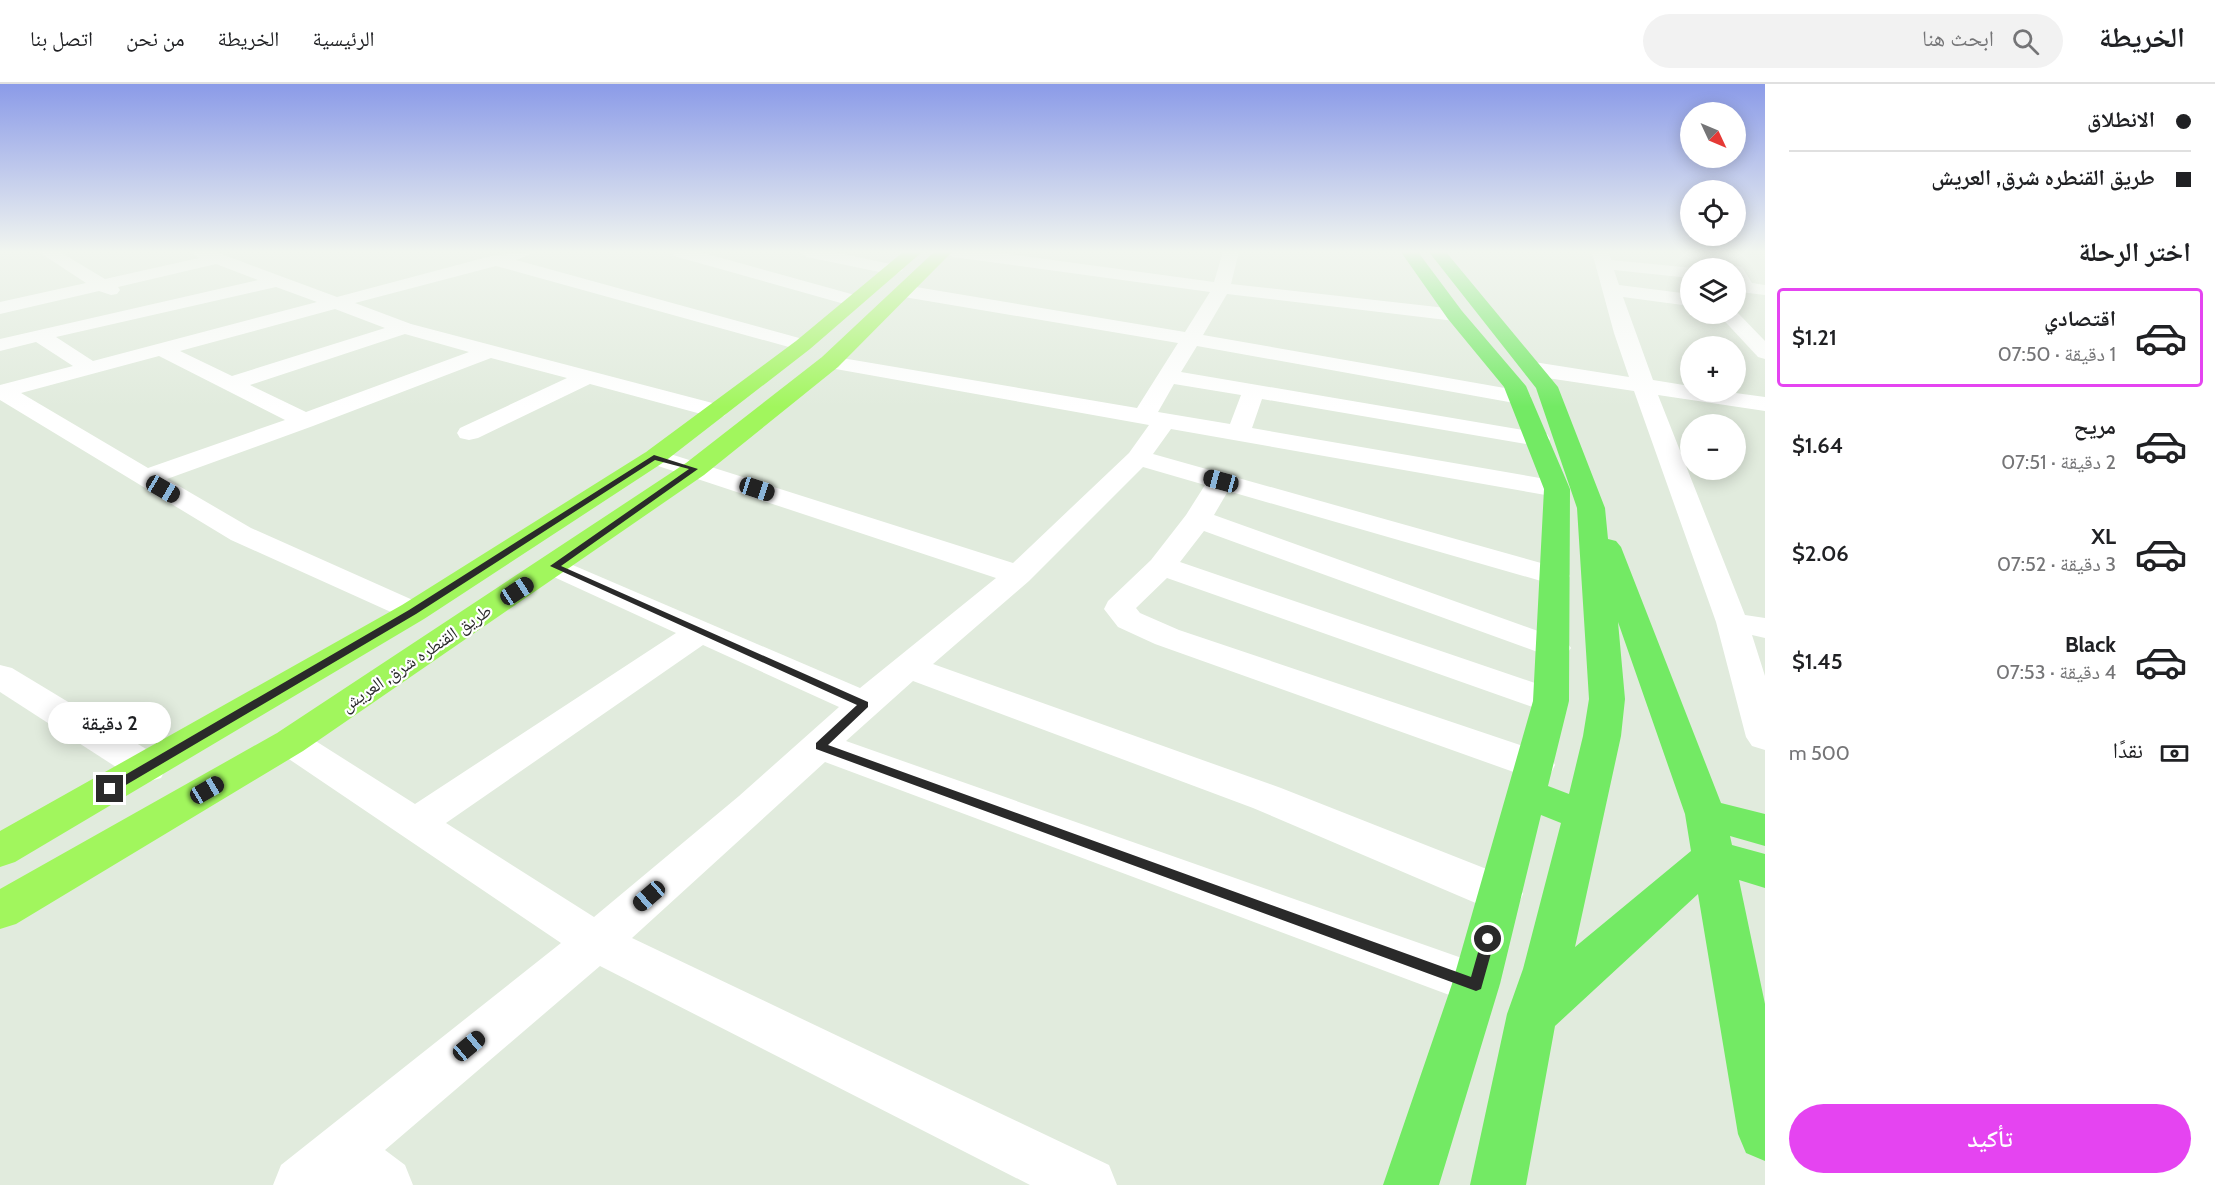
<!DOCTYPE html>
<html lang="ar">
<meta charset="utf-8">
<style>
:root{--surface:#fff;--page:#f2f2f2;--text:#202124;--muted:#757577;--line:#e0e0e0;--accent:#e544f1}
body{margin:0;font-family:Cabin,"Noto Naskh Arabic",sans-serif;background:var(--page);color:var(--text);direction:rtl;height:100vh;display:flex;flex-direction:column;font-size:22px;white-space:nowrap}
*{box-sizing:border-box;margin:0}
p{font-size:20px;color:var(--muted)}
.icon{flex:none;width:33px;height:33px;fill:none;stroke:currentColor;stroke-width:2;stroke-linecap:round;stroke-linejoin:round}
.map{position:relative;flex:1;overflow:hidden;direction:ltr}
.sheet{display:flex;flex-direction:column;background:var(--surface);width:450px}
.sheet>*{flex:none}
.guide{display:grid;align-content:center;height:132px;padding:0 24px;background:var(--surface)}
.needle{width:39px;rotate:134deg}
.controls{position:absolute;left:1680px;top:18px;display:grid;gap:12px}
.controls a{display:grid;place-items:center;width:66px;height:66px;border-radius:50%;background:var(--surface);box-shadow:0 3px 15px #0003;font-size:30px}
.end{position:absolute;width:27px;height:27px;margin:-14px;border:8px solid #2a2a2a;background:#fff;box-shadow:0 0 0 3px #fff}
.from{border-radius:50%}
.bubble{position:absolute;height:42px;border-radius:21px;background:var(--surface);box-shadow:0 3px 15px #0003;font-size:20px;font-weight:600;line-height:42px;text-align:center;direction:rtl}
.car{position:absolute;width:18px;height:36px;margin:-18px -9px;border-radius:8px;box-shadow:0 0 4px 2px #0007;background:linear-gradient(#222 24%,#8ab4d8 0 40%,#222 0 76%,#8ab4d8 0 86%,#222 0)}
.guide b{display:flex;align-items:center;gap:21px;height:57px;font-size:22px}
.guide b+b{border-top:2px solid var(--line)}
.guide i{width:15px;height:15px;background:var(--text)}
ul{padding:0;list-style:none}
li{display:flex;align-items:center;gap:18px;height:99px;margin:0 12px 9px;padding:0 12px;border:3px solid transparent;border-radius:6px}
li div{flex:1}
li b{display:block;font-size:22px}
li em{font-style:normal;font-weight:600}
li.selected{border-color:var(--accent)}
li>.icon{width:54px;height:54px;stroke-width:1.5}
h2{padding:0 24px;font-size:27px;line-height:72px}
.pay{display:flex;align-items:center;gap:15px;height:66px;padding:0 24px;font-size:22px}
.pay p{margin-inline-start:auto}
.primary-button{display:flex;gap:12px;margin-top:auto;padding:12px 24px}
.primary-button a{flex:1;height:69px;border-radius:36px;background:var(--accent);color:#fff;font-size:24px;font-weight:600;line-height:69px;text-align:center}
header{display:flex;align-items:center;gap:36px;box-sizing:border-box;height:84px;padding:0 30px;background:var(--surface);border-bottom:2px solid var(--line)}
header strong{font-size:28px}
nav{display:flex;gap:33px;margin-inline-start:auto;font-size:21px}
.search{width:420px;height:54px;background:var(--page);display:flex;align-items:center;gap:15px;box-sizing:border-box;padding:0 21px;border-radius:33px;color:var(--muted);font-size:22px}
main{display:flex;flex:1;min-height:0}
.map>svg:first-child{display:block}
</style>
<header>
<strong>الخريطة</strong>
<div class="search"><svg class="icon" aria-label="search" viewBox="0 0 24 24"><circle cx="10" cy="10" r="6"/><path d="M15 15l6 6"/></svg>ابحث هنا</div>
<nav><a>الرئيسية</a><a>الخريطة</a><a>من نحن</a><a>اتصل بنا</a></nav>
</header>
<main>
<section class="sheet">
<div class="guide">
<b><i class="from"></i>الانطلاق</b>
<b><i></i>طريق القنطره شرق, العريش</b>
</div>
<h2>اختر الرحلة</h2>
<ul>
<li class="selected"><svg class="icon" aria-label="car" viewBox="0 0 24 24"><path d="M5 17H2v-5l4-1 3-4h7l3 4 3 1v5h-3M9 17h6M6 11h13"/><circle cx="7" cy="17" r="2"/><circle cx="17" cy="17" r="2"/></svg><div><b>اقتصادي</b><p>1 دقيقة · 07:50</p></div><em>$1.21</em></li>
<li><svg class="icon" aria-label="car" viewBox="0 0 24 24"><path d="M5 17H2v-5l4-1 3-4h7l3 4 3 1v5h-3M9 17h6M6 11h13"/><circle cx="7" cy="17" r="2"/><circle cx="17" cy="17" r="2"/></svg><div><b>مريح</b><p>2 دقيقة · 07:51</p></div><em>$1.64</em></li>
<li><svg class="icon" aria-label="car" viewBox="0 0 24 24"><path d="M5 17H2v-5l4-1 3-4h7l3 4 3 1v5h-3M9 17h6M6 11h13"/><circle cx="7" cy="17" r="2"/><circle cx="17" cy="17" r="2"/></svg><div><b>XL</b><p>3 دقيقة · 07:52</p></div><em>$2.06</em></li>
<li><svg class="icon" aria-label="car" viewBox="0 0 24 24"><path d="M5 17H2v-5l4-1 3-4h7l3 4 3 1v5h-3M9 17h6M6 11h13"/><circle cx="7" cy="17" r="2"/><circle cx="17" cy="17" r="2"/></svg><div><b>Black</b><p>4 دقيقة · 07:53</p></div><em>$1.45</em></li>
</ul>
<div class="pay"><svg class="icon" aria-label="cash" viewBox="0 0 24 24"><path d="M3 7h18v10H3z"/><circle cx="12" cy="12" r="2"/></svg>نقدًا<p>500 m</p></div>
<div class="primary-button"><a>تأكيد</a></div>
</section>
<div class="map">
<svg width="1765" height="1101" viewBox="0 0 1765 1101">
<rect width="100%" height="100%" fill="#e1ebdd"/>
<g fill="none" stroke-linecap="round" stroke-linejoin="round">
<!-- minor -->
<g fill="#fff" fill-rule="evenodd">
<path d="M39,168h21l45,27 94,-21 -8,-6h25l121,45 158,-42 41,-3 -20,8 294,81 3,4 -3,4h-14l-300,-83 -141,37 56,21 313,82 4,5 -4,5 -8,2 -126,-34 -112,54 -9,2 -9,-2 -3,-5 3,-5 107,-50 -76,-20 -178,68 -146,53 84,49 173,77 5,7 -5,7 -11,3 -182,-82 -231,-140v-15l73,-19 -37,-24 -36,9v-12l258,-59 -42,-16 -98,23 2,3 -3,4 -6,1 -12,-4 -99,23v-12l86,-19zM276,203l41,15 -224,59 -37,-24zM335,225l50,19 -153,48 -52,-25zM405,250l64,18 -163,60 -56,-27zM159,272l126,64 -137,48 -127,-75z"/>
<polygon points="672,168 700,168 862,213 864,217 855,223 848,221 674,172"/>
<polygon points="799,168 834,168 900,182 903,186 894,191 807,173"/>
<path d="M945,168h49l220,30 9,-30h16l-8,32 224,25 10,6 -10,6 -228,-27 -24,41 325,57 3,5 -3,5 -8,2 -323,-58 -16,26 366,62 3,5 -3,5 -9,2 -276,-47 -10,29 305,53 9,2 4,6 -4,6 -9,2 -386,-68 -18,25 413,116 4,6 -4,6 -11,3 -327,-94 -14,24 352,126 5,7 -5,7 -12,3 -350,-127 -24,31 384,131 5,8 -5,8 -13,4 -13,-4 -371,-131 -31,30 4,5 39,17 371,125 5,10 -5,10 -14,4 -14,-4 -367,-131 -37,-17 -14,-18 4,-8 43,-41 35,-45 19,-30 -62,-18 -114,114 -96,83 348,124 236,93 6,13 -6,13 -16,5 -16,-5 -232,-99 -340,-127 -67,60 647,228 7,15 -7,15 -17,6 -651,-243 -193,176 477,227 8,20h-87l-430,-219 -215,184 20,15 8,20h-140l8,-20 280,-222 -284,-192 -6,-9 6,-9 13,-4 13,4 112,71 261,-171 -133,-61 -4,-6 4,-6 11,-3 306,131 136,-110 -350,-116 -4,-5 4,-5 9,-3 9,3 349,111 116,-110 20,-28 -319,-57 -8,-1 -3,-5 3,-5 8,-1 307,52 41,-65 -274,-46 -9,-6 9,-6 281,47 25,-40 -257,-35zM1174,300l67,11 -11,29 -72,-12zM703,561l136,62 -100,89 -145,121 -148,-94z"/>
<polygon points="1592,168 1609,168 1611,176 1693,184 1690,184 1690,194 1614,186 1619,201 1690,210 1690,222 1623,213 1653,296 1690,302 1690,308 1728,308 1765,313 1765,327 1658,311 1745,531 1765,534 1765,554 1752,551 1765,592 1765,666 1752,662 1746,653 1716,538 1634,307 1534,292 1526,290 1523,285 1526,280 1534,278 1629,293 1614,249"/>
<polygon points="1736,182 1742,183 1752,199 1765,201 1765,211 1740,208 1736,202 1736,184 1729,184"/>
<polygon points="1736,227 1765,257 1765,275 1758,273 1718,230 1736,230"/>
<polygon points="0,581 12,584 161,674 166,684 161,694 147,698 133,694 0,608"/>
</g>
<!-- major -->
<path fill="#73ea64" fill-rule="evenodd" d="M1401,168h17l44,59 64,75 44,103 -1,212 -21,85 21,8 14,-58 6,-37 -12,-191 -41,-120 -107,-136h17l112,135 47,121 3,31 8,2 5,6 100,256 44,11v32l-35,-10 2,9 33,9v34l-26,-8 26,124v157l-19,-8 -8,-19 -40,-240 -143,132 -29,159h-56l37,-171 16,-45 38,-146 -20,-8 -41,169 -61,201h-56l69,-201 81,-283 11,-212 -40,-102 -56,-68zM1618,538l67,192 6,37 -116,96 46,-211 4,-37z"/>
<!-- highway -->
<g fill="#a1f65d" fill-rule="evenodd">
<polygon points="903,168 922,168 810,265 664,378 424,535 15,778 0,783 0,747 402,521 646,368 796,257"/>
<polygon points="934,168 952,168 838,283 704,391 303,667 16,840 0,845 0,805 277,649 686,379 822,273"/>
</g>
</g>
<!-- sky -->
<linearGradient id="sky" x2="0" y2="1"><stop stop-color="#8b9be8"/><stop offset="0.52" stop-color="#f2f6f0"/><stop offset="1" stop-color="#f2f6f0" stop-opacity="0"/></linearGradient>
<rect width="1765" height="323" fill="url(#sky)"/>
<!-- route -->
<polygon fill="#2a2a2a" points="654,371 698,385 561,482 868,618 868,623 828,661 1471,893 1483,851 1493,851 1495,855 1481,905 1476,907 816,665 816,659 857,621 550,482 689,385 655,376 416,530 114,708 106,708 106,702 409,526"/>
<g text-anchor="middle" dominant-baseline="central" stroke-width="4.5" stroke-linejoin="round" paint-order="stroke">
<!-- street labels -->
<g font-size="18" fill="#2a2a2a" stroke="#fff">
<text transform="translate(416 574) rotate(-34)">طريق القنطره شرق, العريش</text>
</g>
</g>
</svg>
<div class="controls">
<a><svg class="needle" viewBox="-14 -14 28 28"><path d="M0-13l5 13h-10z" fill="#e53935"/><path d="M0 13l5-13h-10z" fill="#757577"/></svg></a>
<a><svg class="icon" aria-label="locate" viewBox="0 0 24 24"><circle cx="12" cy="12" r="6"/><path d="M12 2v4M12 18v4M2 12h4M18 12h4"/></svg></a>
<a><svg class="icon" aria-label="layers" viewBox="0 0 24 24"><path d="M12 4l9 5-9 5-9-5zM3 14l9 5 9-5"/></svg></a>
<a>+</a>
<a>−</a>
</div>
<i class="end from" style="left:1488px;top:855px"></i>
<i class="end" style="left:110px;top:705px"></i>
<div class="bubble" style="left:48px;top:618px;width:123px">2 دقيقة</div>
<i class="car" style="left:1221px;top:397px;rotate:285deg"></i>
<i class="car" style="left:163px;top:405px;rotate:120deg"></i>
<i class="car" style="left:757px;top:405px;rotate:108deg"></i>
<i class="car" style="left:517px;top:507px;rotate:57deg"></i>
<i class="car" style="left:207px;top:706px;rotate:60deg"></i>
<i class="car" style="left:649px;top:812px;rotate:229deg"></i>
<i class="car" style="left:469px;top:962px;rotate:50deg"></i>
</div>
</main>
